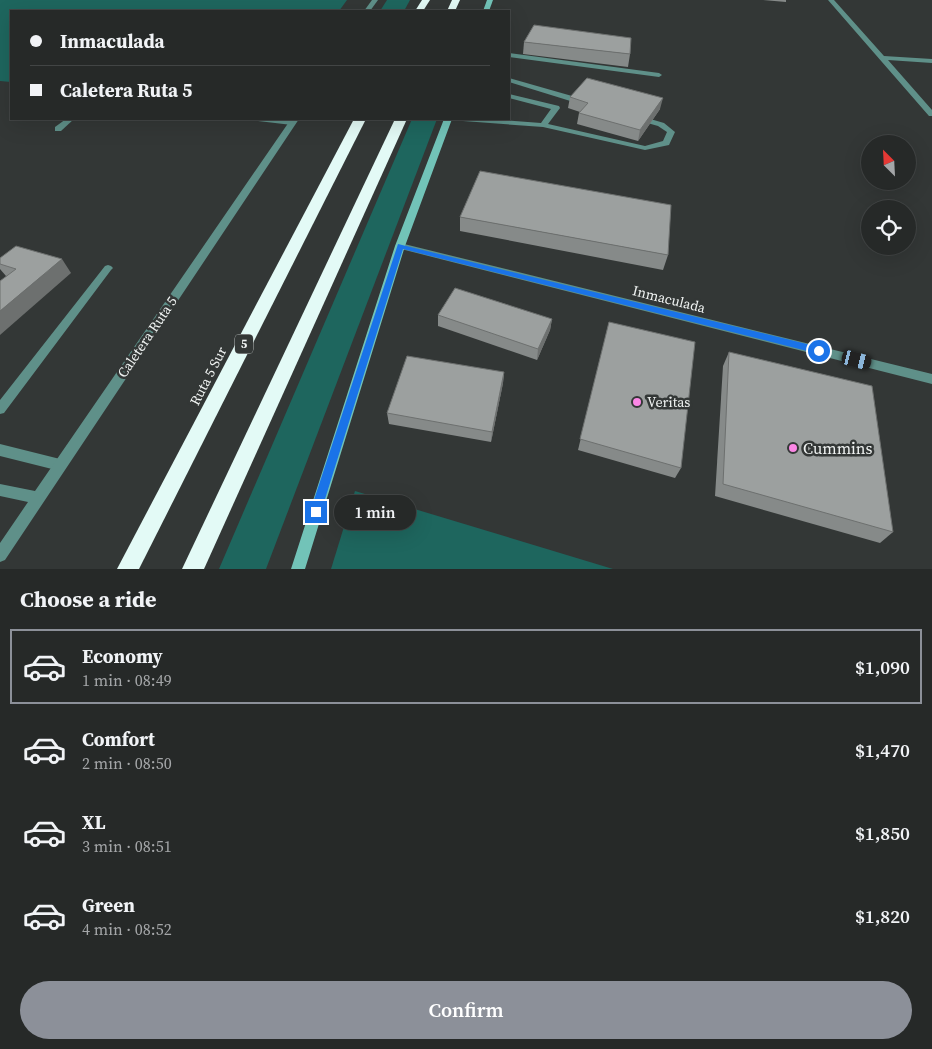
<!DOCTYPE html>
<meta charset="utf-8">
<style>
:root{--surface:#262928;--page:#323534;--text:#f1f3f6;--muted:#a4a6a8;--line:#424545;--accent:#8c9099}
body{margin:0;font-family:"Source Serif 4",serif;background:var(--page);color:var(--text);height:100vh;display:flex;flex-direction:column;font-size:19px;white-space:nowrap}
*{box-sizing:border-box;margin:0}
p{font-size:16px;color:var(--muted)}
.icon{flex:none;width:28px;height:28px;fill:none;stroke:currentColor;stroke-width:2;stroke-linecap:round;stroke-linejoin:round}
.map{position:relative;height:569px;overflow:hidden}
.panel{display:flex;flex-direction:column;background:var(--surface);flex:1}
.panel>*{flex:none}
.top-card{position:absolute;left:10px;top:10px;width:500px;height:110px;border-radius:0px;box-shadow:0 5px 20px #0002,0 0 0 1px var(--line);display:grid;align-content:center;height:110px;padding:0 20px;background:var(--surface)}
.needle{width:32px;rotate:336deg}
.controls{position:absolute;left:861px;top:135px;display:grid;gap:10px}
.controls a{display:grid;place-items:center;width:55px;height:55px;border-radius:50%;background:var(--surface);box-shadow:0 5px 20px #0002,0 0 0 1px var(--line);font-size:25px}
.end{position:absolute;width:22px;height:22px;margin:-11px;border:6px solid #1a73e8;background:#fff;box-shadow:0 0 0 2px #fff}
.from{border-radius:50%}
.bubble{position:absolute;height:35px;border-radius:18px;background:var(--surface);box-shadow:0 5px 20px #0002,0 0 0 1px var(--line);font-size:16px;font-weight:600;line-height:35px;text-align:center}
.car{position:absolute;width:15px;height:30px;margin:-15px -8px;border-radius:6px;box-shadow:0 0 4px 1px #0007;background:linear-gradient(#222 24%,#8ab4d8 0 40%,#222 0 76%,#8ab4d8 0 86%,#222 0)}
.top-card b{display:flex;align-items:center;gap:18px;height:48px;font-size:19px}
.top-card b+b{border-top:1px solid var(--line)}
.top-card i{width:12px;height:12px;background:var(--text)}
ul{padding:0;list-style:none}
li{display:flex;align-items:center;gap:15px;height:75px;margin:0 10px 8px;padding:0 10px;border:2px solid transparent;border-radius:0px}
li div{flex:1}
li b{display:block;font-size:19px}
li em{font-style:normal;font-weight:600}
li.active{border-color:var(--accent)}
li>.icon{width:45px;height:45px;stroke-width:1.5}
h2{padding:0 20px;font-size:22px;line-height:60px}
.button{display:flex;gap:10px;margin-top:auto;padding:10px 20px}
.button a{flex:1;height:58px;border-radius:30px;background:var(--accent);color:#fff;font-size:20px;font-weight:600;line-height:58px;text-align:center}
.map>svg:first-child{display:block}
</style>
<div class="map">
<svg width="932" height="569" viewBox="0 0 932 569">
<rect width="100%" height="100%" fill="#333736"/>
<!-- green -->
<g fill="#1e665e">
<polygon points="0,0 347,0 339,11 11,11 11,82 0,81"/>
<polygon points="387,0 410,0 404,11 380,11"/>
<polygon points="412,119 437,119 266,569 219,569"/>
<polygon points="355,491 613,569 331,569"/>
</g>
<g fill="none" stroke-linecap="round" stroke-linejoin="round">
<!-- lane -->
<g fill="#5f9089" fill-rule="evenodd">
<polygon points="509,53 659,73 662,75 659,77 509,57"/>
<polygon points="509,78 586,100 587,102 580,104 509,82"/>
<polygon points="509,94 559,106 560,108 548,124 645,146 663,141 667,132 658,126 637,120 637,116 640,116 664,123 675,132 669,145 645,150 543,127 463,121 459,119 490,119 541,123 551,109 509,98"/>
<polygon points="66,119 74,119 61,131 55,131 55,127"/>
<path d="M254,119c12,-1 32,-2 42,4l-4,2 -34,-4z"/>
<polygon points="108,265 111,266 113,268 111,270 4,413 0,414 0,400 105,266"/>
<polygon points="0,444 60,459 65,461 66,465 65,469 60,471 0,456"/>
</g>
<!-- street -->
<g fill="#5f9089" fill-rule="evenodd">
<polygon points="372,0 378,0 370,11 364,11"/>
<polygon points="828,0 834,0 884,56 932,59 932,63 888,60 932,110 932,116 929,116"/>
<polygon points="291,119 299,119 5,560 0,562 0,543 28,502 0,496 0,484 35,491"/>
<polygon points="400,243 932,374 932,384 397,248 395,246"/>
</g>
<!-- secondary -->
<g fill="#72c3b8" fill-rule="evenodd">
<polygon points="487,0 493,0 489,11 483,11"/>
<polygon points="444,119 452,119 405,246 305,569 291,569 395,246"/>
</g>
<!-- highway -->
<g fill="#e3faf6" fill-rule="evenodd">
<polygon points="422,0 430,0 423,11 415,11"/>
<polygon points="452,0 460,0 455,11 447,11"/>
<polygon points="354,119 366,119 139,569 117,569"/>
<polygon points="395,119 407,119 204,569 182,569"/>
</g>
</g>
<!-- wall -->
<g fill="#868a89">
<polygon points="763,0 786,0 786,2"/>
<polygon points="524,42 630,54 628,67 523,54"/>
<polygon points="570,97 660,109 638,141 577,124 579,113 580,112 568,108"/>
<polygon points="460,217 668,255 663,270 460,231"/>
<polygon points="0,258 71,273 6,276 0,269"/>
<polygon points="438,315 552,319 550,330 537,360 438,326"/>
<polygon points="609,322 681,468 675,478 578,450"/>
<polygon points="729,352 893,532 880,543 715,496 723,366"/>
<polygon points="504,372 503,383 491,442 389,424 387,413"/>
</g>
<!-- shaded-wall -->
<g fill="#6d706f">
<polygon points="663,98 660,109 638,141 640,130"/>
<polygon points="62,259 71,273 0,335 0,311"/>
<polygon points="552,319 550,330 537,360 538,349"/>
<polygon points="504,372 503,383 491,442 492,432"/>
</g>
<!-- building -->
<g fill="#9ca09f" stroke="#6d706f">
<polygon points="534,25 631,38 630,54 524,42"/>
<polygon points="587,78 663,98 640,130 579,113 588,103 570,97"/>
<polygon points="480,171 671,205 668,255 460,217"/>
<polygon points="16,246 62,259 0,311 0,281 16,269 0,264 0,258"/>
<polygon points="455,288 552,319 538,349 438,315"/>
<polygon points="609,322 695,342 681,468 580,439"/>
<polygon points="729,352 872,386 893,532 723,484"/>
<polygon points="407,356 504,372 492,432 387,413"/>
</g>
<!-- route -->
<polygon fill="#1a73e8" points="398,244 819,347 824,351 819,354 403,249 321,512 320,516 316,517 312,516 310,512"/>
<!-- markers -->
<g fill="#fb87e5" stroke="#333736" stroke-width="2">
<circle cx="637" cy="402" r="5"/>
<circle cx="793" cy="448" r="5"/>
</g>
<g text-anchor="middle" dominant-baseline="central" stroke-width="5" stroke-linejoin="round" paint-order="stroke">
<!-- shield labels -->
<rect fill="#333736" stroke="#b7bbba" stroke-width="1" x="235" y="334.5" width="18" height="19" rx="4"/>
<g font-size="12" font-weight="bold" fill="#f0f3f2">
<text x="244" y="344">5</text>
</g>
<!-- street labels -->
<g font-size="14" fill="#f0f3f2" stroke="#333736">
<text transform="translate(669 299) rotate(14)">Inmaculada</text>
<text transform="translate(147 337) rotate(-56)">Caletera Ruta 5</text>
<text transform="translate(208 376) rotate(-63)">Ruta 5 Sur</text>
</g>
<!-- poi labels -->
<g font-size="14" fill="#f0f3f2" stroke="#333736" text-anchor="start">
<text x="647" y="402">Veritas</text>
</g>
<!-- near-poi labels -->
<g font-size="16" fill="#f0f3f2" stroke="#333736" text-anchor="start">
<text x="803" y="448">Cummins</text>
</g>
</g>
</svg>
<div class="controls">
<a><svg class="needle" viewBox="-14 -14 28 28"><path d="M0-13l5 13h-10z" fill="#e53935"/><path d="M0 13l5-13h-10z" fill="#a4a6a8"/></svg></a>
<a><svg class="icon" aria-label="locate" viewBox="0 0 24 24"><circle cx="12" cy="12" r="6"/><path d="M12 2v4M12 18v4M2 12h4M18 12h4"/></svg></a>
</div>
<i class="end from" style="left:819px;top:351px"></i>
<i class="end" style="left:316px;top:512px"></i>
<div class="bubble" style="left:334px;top:495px;width:82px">1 min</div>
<i class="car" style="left:857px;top:360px;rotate:104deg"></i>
<div class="top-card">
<b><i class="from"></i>Inmaculada</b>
<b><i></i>Caletera Ruta 5</b>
</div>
</div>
<section class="panel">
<h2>Choose a ride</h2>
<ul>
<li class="active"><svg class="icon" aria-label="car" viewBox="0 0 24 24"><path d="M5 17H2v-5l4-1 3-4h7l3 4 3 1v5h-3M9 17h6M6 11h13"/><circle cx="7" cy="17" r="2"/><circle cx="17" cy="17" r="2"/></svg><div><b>Economy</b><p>1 min · 08:49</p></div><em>$1,090</em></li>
<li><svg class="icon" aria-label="car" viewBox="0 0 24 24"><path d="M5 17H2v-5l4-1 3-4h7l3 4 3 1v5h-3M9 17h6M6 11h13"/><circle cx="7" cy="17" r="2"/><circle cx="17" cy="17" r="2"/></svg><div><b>Comfort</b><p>2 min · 08:50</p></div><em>$1,470</em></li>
<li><svg class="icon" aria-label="car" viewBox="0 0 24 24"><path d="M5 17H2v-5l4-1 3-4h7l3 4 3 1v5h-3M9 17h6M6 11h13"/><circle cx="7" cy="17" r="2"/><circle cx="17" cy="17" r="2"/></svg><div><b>XL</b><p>3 min · 08:51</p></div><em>$1,850</em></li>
<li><svg class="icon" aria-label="car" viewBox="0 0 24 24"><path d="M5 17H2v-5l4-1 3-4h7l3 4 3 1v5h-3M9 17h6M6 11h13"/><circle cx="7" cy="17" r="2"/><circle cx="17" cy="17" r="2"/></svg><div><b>Green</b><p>4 min · 08:52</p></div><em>$1,820</em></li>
</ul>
<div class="button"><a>Confirm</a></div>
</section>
